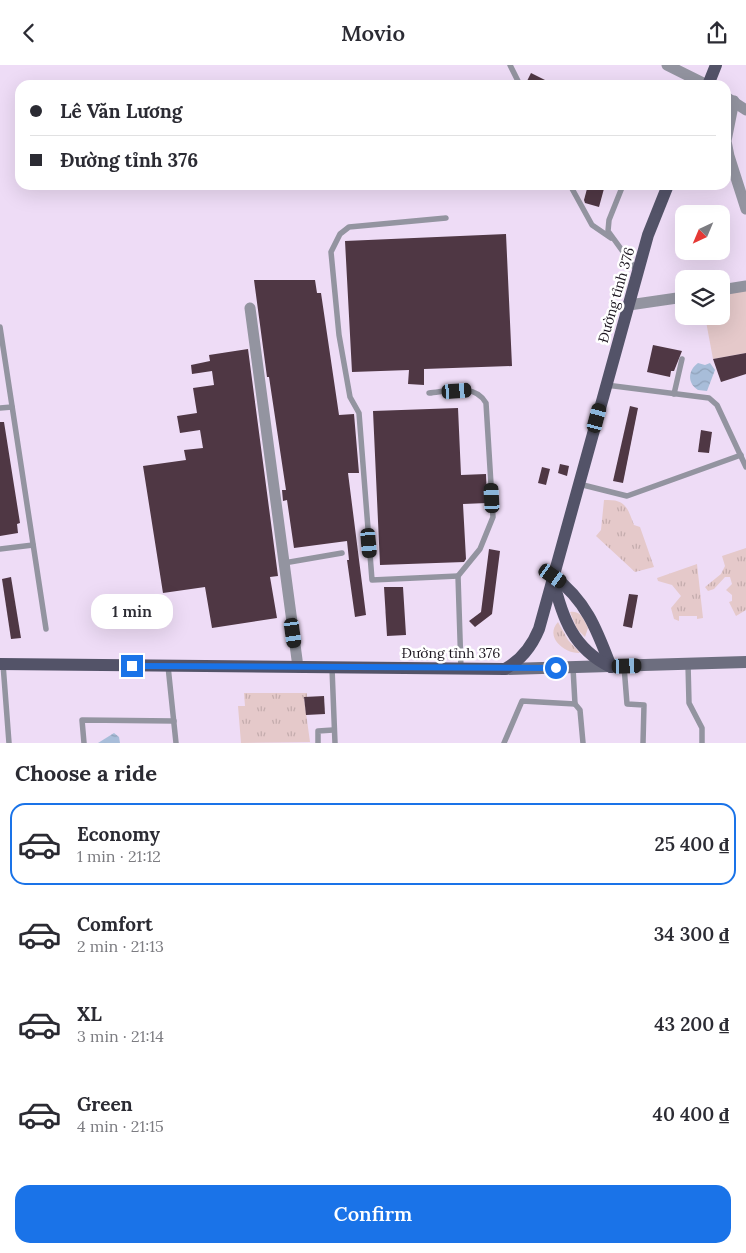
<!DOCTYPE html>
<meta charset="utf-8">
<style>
:root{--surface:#fff;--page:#f7f7f7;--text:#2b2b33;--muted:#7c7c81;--line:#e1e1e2;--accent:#1a73e8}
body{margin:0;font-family:Lora,serif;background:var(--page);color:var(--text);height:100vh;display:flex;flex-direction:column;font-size:19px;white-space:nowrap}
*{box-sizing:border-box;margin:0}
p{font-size:16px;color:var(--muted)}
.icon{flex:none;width:28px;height:28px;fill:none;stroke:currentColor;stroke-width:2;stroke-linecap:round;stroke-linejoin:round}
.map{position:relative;height:678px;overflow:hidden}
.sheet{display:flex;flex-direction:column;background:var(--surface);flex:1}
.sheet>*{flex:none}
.banner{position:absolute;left:15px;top:15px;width:716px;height:110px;border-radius:15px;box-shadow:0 5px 20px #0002;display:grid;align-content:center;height:110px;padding:0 15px;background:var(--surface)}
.needle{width:32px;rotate:224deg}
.controls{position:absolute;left:675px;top:140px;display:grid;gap:10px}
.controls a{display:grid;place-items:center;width:55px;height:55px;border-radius:10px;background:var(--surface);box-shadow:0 5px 20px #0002;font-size:25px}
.end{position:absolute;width:22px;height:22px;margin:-11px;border:6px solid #1a73e8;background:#fff;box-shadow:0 0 0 2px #fff}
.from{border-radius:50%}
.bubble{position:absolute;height:35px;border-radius:15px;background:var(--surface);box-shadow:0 5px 20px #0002;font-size:16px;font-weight:600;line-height:35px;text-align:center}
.car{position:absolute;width:15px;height:30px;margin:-15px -8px;border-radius:6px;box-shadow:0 0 4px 1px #0007;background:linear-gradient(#222 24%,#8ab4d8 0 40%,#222 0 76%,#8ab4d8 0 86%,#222 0)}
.banner b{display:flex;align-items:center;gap:18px;height:48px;font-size:19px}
.banner b+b{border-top:1px solid var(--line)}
.banner i{width:12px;height:12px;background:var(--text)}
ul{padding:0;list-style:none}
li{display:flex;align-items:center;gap:15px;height:82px;margin:0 10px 8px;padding:0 5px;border:2px solid transparent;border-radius:15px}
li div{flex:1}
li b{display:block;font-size:19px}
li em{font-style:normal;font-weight:600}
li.active{border-color:var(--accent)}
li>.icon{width:45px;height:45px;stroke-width:1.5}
h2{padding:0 15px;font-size:22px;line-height:60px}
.button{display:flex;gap:10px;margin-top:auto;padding:10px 15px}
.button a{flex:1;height:58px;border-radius:15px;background:var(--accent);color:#fff;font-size:20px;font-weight:600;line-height:58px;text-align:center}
header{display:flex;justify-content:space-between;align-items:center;height:65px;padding:0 15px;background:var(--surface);font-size:22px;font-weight:600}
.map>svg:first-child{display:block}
</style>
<header><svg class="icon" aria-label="back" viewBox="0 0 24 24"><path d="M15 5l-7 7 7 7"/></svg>Movio<svg class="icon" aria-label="share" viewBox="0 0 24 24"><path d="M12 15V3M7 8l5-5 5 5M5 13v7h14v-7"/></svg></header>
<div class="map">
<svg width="746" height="678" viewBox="0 0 746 678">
<defs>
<pattern id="grass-tufts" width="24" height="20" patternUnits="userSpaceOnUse" patternTransform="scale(1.25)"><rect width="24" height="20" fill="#e5c9ca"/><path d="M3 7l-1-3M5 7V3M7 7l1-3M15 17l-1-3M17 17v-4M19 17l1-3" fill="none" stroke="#c4acad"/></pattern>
<pattern id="water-waves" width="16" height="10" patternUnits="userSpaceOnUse" patternTransform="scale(1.25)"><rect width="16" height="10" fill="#a8bdd9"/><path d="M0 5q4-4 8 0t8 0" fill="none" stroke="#90a2ba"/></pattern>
</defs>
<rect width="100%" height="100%" fill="#eedcf6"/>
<!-- grass -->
<g fill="url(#grass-tufts)">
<path d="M604,435c22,-1 23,7 30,25l6,2 14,40 -19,5 -39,-36 5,-6z"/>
<polygon points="746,483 746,545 736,551 729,537 732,536 732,530 726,525 732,519 730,512 725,512 714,524 708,526 705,522 721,509 725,501 722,491"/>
<polygon points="697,499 703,553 697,554 697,551 679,551 679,556 674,554 671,543 681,531 672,520 658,516 657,513"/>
<path d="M570,547c11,-2 14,8 18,16l-3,9 -8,-8z"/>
<path d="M558,557l10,18 12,13c-15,1 -36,-16 -22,-31z"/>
<polygon points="244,628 307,628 307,632 304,633 310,677 241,678 238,641 245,641"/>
</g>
<!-- park -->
<polygon fill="#e5c9ca" points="746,220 746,288 713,294 705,251 721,251 721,225"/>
<!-- water -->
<g fill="url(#water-waves)">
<path d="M698,298l7,2 5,-2 5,7 -8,21 -9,-1c-11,-7 -10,-20 0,-27z"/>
<polygon points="114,668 119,672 120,678 98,678"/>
</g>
<!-- building -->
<g fill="#4f3744">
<polygon points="531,8 555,20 525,20"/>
<polygon points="588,120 605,120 599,142 585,138 584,135"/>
<polygon points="506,169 512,301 424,304 424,320 408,319 409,305 352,307 345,176"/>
<polygon points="254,215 315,215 317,228 321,228 339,350 354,349 359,408 348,408 366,550 355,552 347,495 349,495 347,476 294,483 287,435 283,436 282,425 286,425 269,312 267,312"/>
<polygon points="653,280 682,286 674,306 671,306 670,312 647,307"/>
<polygon points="248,284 278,511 270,512 277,553 212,563 205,522 163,528 143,401 186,395 184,385 203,383 200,365 180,368 177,351 197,348 193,323 214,320 212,306 192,309 191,300 210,296 209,290"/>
<polygon points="746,288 746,309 721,317 713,294"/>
<polygon points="630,341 638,343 623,418 613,416"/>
<polygon points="458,343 461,410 486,409 487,438 463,439 466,494 464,497 380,500 373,346"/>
<polygon points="0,357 4,357 20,458 17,459 18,468 0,471"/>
<polygon points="701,365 712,367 709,388 698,387"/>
<polygon points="560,399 569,401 567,411 558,408"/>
<polygon points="542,402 550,404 546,420 538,418"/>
<polygon points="489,484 500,486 492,549 475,562 469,556 481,547"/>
<polygon points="11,512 21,573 11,574 2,514"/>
<polygon points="384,522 403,522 406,570 387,571"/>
<polygon points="629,529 638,530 632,563 623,561"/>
<polygon points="324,631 325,649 306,650 304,632"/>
</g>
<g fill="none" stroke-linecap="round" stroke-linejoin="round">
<!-- service -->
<g stroke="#9394a0" stroke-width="5.5">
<polyline points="510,0 520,20"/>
<polyline points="570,120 592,160 611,173"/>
<polyline points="623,120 609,155 608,166 637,206"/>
<polyline points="446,153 349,162 340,169 331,187 339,270 350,332 359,348 372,515 458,511"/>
<polyline points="0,262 46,564"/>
<polyline points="606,320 709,333 717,340 746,402"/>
<path d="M429,328c20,-2 46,-10 57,10l7,114 -13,32 -22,27 3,93"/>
<polyline points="674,329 682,294"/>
<polyline points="0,343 12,342"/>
<polyline points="579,419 627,431 741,390"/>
<polyline points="0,484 33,480"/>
<polyline points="284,498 342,488"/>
<polyline points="3,599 9,678"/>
<polyline points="688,599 689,638 702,663 702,678"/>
<polyline points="168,601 176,678"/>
<polyline points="624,601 627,639 644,640 643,678"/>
<polyline points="332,603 335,678"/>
<polyline points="573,603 575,639 580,645 583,678"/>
<polyline points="84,678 82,655 174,656"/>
<polyline points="318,678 318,666 333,665"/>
<polyline points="504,678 522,636 575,639"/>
</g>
<!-- minor -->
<g stroke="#9394a0" stroke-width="11">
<polyline points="667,0 707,20"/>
<polyline points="726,32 746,45"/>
<polyline points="734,36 726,76 729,91 746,144"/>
<polyline points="721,225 746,221"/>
<polyline points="629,240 684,232"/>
<polyline points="250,243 298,602"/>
</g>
<!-- secondary -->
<polyline stroke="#6d6e7f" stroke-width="12" points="505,604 746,597"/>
<!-- primary -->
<g stroke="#535368" stroke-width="12">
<polyline points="708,20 716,0"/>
<path d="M553,511c33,24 44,54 58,91"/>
<path d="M553,514c9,38 20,70 58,88"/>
<path d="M0,599l505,5c16,-9 27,-23 34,-40l109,-394 20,-50"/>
</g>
</g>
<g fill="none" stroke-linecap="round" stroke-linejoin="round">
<!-- route -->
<polyline stroke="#1a73e8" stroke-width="6" points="132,601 556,603"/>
</g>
<g text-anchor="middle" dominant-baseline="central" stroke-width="5" stroke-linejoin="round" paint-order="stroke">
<!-- street labels -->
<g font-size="14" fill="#1d1720" stroke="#fff">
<text transform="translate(616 230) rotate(-74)">Đường tỉnh 376</text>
<text x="451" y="588">Đường tỉnh 376</text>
</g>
</g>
</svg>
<div class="controls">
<a><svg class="needle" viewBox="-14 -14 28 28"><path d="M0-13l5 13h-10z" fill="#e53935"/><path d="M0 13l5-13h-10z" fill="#7c7c81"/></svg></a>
<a><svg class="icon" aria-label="layers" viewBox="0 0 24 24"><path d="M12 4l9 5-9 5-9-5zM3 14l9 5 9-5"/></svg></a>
</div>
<i class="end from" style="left:556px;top:603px"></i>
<i class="end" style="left:132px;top:601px"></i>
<div class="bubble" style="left:91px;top:529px;width:82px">1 min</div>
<i class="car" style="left:457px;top:326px;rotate:86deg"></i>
<i class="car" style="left:597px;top:353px;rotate:15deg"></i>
<i class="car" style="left:492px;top:433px;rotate:357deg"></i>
<i class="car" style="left:369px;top:478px;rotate:175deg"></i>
<i class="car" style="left:553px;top:511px;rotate:125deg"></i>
<i class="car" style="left:293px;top:568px;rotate:172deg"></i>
<i class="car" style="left:627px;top:601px;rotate:88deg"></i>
<div class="banner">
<b><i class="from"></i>Lê Văn Lương</b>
<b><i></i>Đường tỉnh 376</b>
</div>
</div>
<section class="sheet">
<h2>Choose a ride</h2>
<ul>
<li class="active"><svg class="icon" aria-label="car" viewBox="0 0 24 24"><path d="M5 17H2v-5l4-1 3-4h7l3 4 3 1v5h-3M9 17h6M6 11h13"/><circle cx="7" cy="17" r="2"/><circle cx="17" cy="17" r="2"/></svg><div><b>Economy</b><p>1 min · 21:12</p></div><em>25 400 ₫</em></li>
<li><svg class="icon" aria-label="car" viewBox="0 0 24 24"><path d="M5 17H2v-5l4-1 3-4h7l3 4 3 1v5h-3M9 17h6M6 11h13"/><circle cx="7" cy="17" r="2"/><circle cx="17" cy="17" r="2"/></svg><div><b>Comfort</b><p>2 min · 21:13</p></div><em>34 300 ₫</em></li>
<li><svg class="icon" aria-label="car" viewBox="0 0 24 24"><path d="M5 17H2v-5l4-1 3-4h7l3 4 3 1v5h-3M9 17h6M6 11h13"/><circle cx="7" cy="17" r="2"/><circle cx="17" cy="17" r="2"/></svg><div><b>XL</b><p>3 min · 21:14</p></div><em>43 200 ₫</em></li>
<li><svg class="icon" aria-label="car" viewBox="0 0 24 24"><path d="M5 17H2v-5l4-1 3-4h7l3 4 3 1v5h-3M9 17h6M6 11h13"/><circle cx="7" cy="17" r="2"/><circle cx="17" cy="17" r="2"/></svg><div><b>Green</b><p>4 min · 21:15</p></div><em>40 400 ₫</em></li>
</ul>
<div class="button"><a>Confirm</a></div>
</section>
